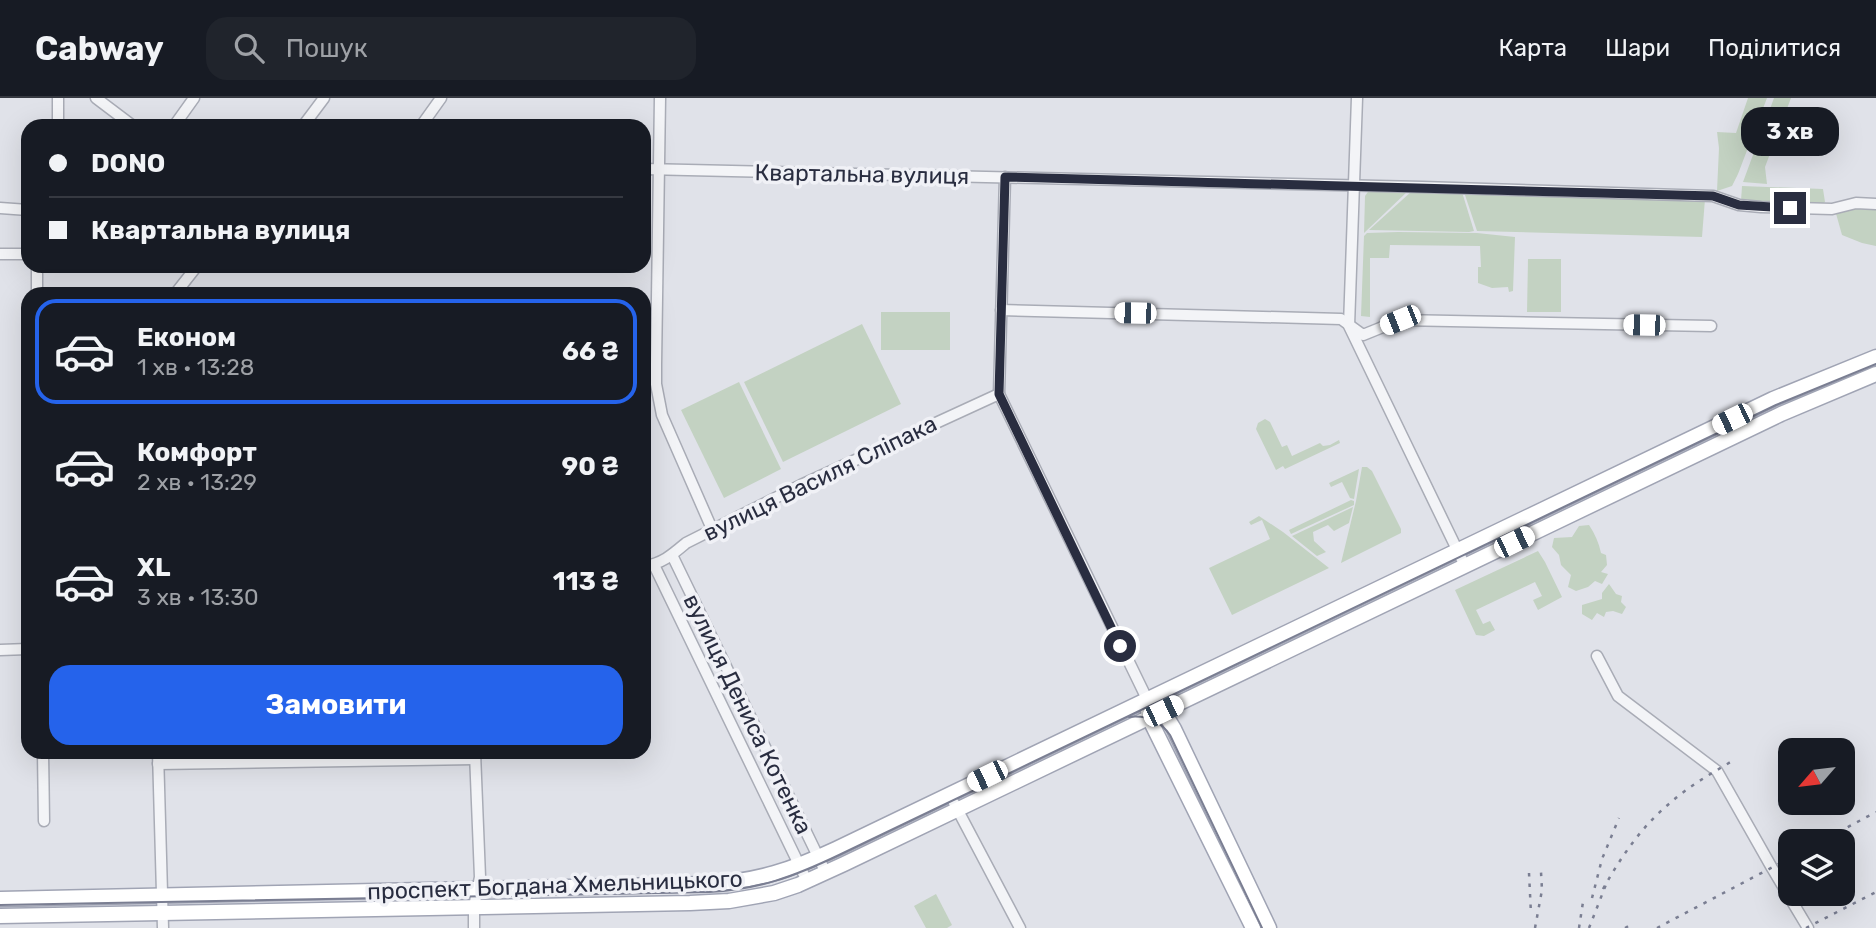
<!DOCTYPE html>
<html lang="uk">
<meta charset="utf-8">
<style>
:root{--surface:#171b24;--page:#20242c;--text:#f1f3f6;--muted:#9ea1a6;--line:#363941;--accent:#2563eb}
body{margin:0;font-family:Rubik,sans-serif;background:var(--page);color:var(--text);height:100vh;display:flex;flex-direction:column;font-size:26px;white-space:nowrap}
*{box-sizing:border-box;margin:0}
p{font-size:23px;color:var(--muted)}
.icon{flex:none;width:38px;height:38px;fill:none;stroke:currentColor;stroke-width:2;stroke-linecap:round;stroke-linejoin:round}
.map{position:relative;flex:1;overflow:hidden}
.drawer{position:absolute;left:21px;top:189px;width:630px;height:472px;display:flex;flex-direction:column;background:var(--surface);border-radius:21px;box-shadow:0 7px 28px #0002}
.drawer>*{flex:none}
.hud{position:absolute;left:21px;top:21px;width:630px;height:154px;border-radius:21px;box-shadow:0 7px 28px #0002;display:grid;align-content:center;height:154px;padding:0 28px;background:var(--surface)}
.needle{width:46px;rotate:242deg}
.tools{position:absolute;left:1778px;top:640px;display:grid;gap:14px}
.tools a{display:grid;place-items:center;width:77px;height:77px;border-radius:14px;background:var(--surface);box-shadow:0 7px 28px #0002;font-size:35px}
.end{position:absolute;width:32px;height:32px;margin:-16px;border:9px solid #292d40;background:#fff;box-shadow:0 0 0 4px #fff}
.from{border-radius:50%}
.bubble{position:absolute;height:49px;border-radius:21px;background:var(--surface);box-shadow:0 7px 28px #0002;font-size:23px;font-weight:700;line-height:49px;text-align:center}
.car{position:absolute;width:21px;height:42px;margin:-21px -10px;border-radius:9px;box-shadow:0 0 5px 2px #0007;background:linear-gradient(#fff 24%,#345 0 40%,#fff 0 76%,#345 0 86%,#fff 0)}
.hud b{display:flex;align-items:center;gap:24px;height:66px;font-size:26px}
.hud b+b{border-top:2px solid var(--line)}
.hud i{width:18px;height:18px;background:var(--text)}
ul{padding:12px 0 0;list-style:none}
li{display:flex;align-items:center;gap:21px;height:105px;margin:0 14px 10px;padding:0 14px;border:4px solid transparent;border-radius:21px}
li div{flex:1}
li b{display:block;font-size:26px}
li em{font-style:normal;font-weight:700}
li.current{border-color:var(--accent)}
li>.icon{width:63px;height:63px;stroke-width:1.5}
.primary-button{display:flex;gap:14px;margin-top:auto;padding:14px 28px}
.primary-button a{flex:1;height:80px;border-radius:21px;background:var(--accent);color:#fff;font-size:28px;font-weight:700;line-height:80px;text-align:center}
header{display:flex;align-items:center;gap:42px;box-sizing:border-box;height:98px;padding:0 35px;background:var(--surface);border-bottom:2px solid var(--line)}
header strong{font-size:33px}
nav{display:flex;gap:38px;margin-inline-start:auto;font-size:24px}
.search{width:490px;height:63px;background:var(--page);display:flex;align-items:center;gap:18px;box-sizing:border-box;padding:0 24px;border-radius:21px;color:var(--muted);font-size:26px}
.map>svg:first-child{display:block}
</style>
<header>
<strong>Cabway</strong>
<div class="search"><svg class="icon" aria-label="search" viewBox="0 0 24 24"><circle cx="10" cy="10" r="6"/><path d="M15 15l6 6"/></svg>Пошук</div>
<nav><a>Карта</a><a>Шари</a><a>Поділитися</a></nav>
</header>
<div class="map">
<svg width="1876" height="830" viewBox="0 0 1876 830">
<rect width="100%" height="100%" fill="#e0e2e9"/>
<!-- green -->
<g fill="#c3d2c2">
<polygon points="1748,0 1767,0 1738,76 1732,88 1717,93 1719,50 1717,34 1736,35"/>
<polygon points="1774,0 1791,0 1765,69 1767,86 1743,84"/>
<polygon points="1742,88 1823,91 1825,104 1820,108 1741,103"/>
<polygon points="1370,91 1409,92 1364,135 1365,98"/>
<polygon points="1412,93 1462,94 1474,133 1469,134 1369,132"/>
<polygon points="1464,94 1705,101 1702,139 1477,133"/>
<polygon points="1876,108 1876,148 1862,145 1842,137 1835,112 1839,111"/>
<polygon points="1398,134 1477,135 1515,139 1513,193 1509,194 1508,189 1492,190 1478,185 1478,169 1481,169 1480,148 1390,147 1389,160 1370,160 1370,219 1361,218 1364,138 1367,135"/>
<polygon points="1528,161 1561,161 1561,214 1527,214"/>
<rect x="881" y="214" width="69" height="38"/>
<polygon points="862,226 901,306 783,364 744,284"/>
<polygon points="739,284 781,371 724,400 681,312"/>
<polygon points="1265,321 1270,324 1282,349 1287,347 1292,358 1320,345 1323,348 1330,347 1339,342 1340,345 1285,371 1283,368 1276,372 1256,331 1258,325"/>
<polygon points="1362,369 1367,369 1372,373 1401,431 1401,435 1341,465 1356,403"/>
<polygon points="1359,371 1354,401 1350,400 1342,384 1331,389 1329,385"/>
<polygon points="1351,402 1354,403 1354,407 1291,436 1289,432"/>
<polygon points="1353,409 1349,425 1334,433 1328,427 1313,434 1314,443 1326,454 1317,458 1292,438"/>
<polygon points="1259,418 1283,434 1329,470 1232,517 1209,470 1270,441 1262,422 1251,427 1249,424"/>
<path d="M1589,427c6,9 10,18 12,28l5,2 1,10 -6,7 7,2 -6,10 -7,-3 -7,6 -12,4 -8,-4 3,-12 -10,-10 -2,-10 -7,-8 2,-9 18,-1 7,-11z"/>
<polygon points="1538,453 1545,464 1562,499 1538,512 1533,502 1542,498 1535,484 1476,512 1483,526 1490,523 1495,532 1484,538 1476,537 1455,492"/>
<polygon points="1609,486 1616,496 1622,498 1621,504 1626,509 1622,516 1613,513 1606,514 1604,519 1597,515 1592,522 1582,516 1582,507 1602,501 1602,495"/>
<polygon points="936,796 952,827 947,830 926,830 914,808"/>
</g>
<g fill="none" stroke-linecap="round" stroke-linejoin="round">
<defs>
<g id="minor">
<polyline points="96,0 133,28"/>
<polyline points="660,0 656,267 656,286 662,317 712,431"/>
<polyline points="1357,0 1349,228 1465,468"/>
<polyline points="58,28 58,0"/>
<polyline points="174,28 194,0"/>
<polyline points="303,28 324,0"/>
<polyline points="421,28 441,0"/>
<polyline points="644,71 1422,89 1713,98 1739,107 1761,109 1832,111 1856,105 1876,106"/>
<polyline points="1005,79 999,296 1147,601"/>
<polyline points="0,110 28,112"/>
<polyline points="0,156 28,156"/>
<polyline points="37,168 37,196"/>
<polyline points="175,196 197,168"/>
<polyline points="1001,212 1341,221 1363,237 1400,222 1711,228"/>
<polyline points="672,457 826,775"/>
<polyline points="654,467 807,783"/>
<path d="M644,468c18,-2 29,-12 42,-23l115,-58 198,-91"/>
<polyline points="0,552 28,551"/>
<polyline points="1597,558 1618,598 1717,673 1772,770 1808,830"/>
<polyline points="43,654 44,723"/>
<polyline points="158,654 163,830"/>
<polyline points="158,666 475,661"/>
<polyline points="954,705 1020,830"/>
<polyline points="474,830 474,809 480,779 475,655"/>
</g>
<g id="major">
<polyline points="1157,608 1163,613 1174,631 1269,830"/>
<polyline points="1148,611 1149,620 1253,830"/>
<path d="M0,801l708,-15c50,-3 83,-14 128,-35l937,-450 103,-42"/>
<polyline points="0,818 690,805 729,803 774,795 798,787 844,766 1781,316 1876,276"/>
</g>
</defs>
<!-- minor casing -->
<use href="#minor" stroke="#a9acb6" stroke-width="13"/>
<!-- major casing -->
<use href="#major" stroke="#a0a4b4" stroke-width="17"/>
<!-- minor -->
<use href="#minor" stroke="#f3f4f7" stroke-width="10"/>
<!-- major -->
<use href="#major" stroke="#fff" stroke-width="14"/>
<!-- tram -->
<g stroke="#7a7e92" stroke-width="2">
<path d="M1129,619c17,-2 31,4 41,18l92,193"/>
<path d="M0,807l709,-13c51,-3 84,-15 130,-37l937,-450 100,-41"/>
</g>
<!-- rail -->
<g stroke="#7a7e92" stroke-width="2.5" stroke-dasharray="3.5 7" stroke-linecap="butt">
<polyline points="1820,744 1876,714"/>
<polyline points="1529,775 1531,816"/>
<path d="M1603,791c18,-32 38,-62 67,-86 19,-17 42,-30 64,-43"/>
<polyline points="1592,800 1602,761 1619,720"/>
<polyline points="1535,830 1542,792 1541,774"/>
<polyline points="1579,830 1583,804"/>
<polyline points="1589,830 1607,784"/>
<polyline points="1625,830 1632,826"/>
<polyline points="1657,830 1790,760"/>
<polyline points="1806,830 1876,794"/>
</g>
</g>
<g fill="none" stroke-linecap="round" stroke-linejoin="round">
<!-- route -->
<polyline stroke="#292d40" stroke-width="9" points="1120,548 999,296 1005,79 1713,98 1739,107 1790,110"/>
</g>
<g text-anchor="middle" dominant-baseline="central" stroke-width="7" stroke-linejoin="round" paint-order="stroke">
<!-- street labels -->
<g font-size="23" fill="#292d40" stroke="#f0f1f6">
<text transform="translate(862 76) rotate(1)">Квартальна вулиця</text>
<text transform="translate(820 380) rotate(-26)">вулиця Василя Сліпака</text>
<text transform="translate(748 616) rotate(64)">вулиця Дениса Котенка</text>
<text transform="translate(555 787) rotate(-2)">проспект Богдана Хмельницького</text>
</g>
</g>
</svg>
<div class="tools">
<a><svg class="needle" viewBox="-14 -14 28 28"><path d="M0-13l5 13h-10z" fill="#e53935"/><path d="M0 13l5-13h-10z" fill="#9ea1a6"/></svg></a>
<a><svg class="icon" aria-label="layers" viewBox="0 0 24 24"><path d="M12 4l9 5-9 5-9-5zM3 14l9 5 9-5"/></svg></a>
</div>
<i class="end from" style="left:1120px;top:548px"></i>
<i class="end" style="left:1790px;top:110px"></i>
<div class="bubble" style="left:1741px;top:9px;width:98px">3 хв</div>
<i class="car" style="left:1135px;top:215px;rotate:271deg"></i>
<i class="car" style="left:1400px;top:222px;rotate:248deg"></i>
<i class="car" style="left:1644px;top:227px;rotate:271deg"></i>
<i class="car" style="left:1732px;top:321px;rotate:244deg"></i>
<i class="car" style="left:1514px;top:444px;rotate:64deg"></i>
<i class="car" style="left:1163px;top:613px;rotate:64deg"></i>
<i class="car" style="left:987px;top:678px;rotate:244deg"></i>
<div class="hud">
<b><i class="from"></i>DONO</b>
<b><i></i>Квартальна вулиця</b>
</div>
<section class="drawer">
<ul>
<li class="current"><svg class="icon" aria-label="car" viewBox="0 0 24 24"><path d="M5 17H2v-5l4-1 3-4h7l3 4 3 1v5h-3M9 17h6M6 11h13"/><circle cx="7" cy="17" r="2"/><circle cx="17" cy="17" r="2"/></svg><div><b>Економ</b><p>1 хв · 13:28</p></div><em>66 ₴</em></li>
<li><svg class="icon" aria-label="car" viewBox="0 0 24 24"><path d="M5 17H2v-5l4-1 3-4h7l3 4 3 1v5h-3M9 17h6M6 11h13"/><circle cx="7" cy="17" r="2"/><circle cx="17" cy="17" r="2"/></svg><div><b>Комфорт</b><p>2 хв · 13:29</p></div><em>90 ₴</em></li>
<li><svg class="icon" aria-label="car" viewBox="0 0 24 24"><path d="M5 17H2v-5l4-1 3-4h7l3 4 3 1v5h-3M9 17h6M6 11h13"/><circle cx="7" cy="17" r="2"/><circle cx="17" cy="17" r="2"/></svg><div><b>XL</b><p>3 хв · 13:30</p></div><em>113 ₴</em></li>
</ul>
<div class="primary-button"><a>Замовити</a></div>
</section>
</div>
